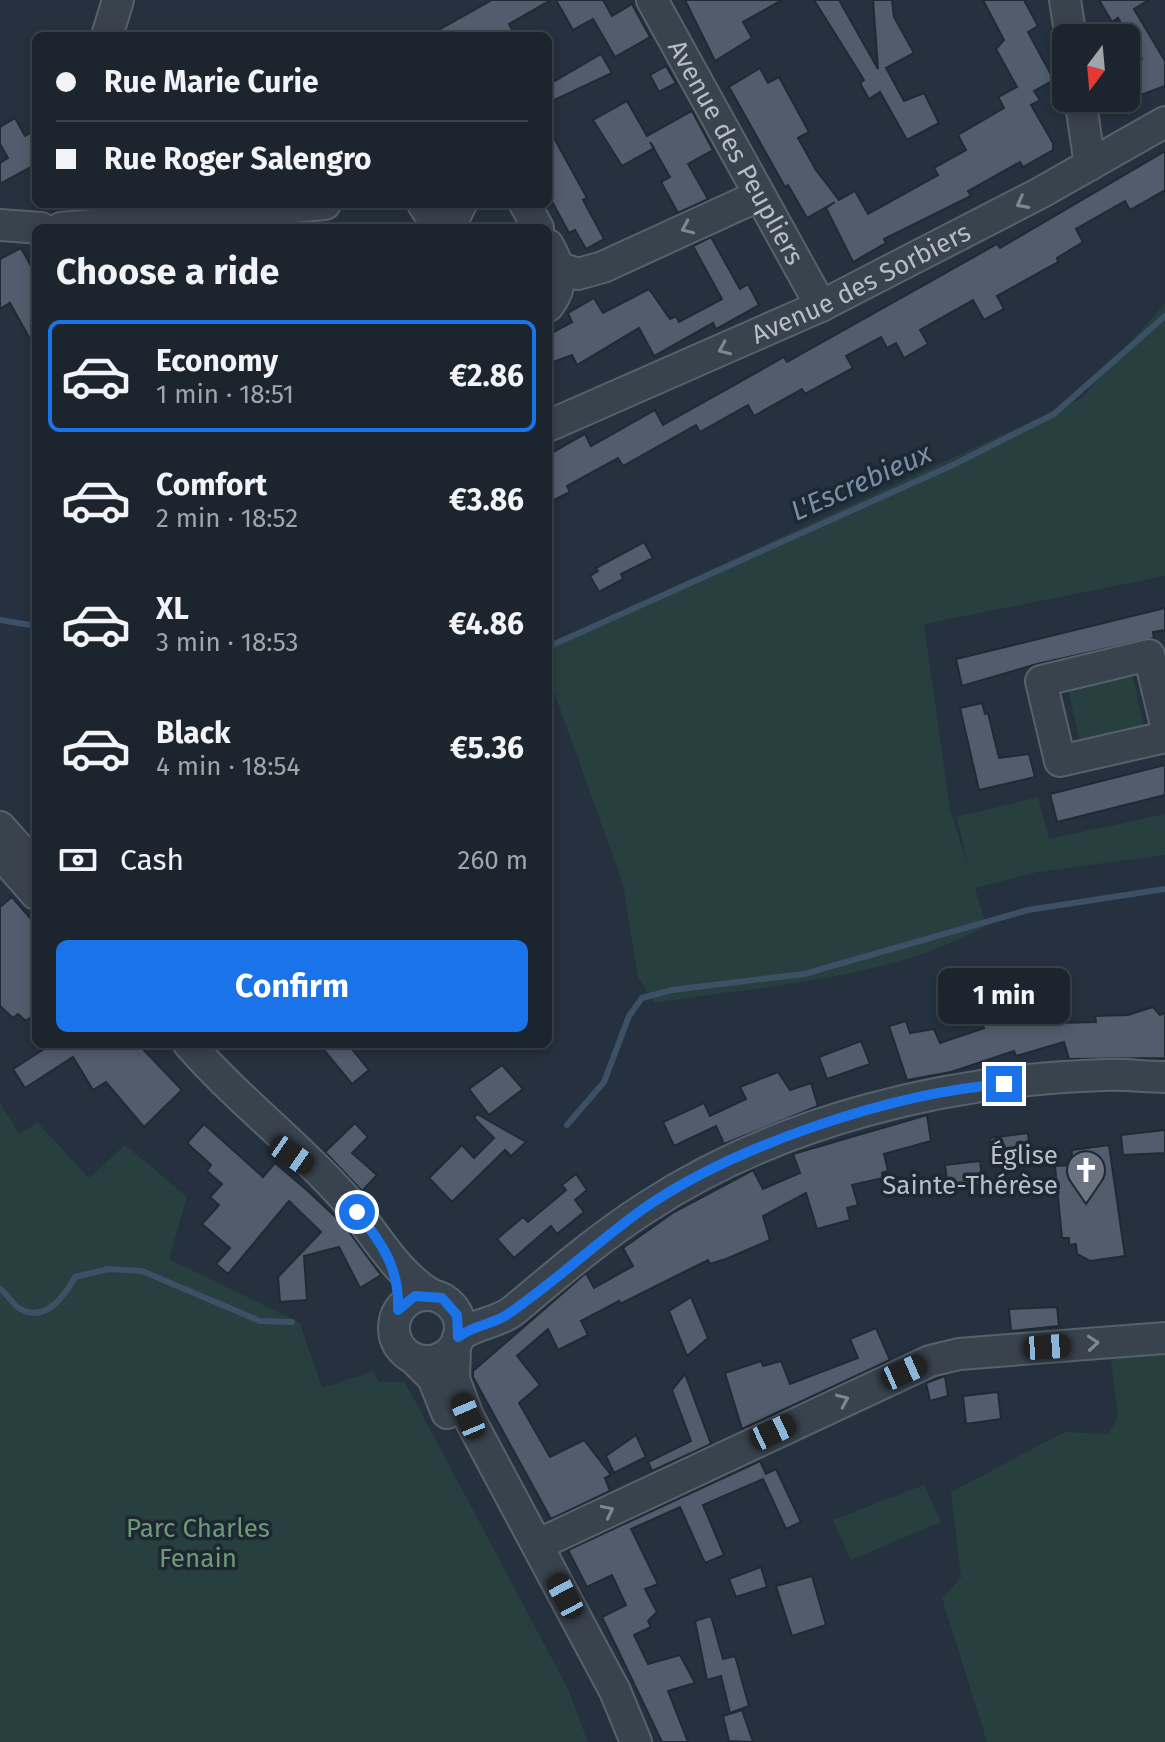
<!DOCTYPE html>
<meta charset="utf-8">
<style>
:root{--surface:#1c252e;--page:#252d36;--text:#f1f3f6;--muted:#a0a5aa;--line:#3a424a;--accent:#1a73e8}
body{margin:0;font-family:"Fira Sans",sans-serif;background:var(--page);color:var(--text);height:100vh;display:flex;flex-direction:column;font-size:30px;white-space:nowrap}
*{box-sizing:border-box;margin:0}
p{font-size:26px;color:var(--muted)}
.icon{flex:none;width:44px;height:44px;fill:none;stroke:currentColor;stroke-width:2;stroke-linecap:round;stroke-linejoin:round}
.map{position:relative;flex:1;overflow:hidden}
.sheet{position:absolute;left:32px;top:224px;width:520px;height:824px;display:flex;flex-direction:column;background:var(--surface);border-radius:12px;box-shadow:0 4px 12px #0003,0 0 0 2px var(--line)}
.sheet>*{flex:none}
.guide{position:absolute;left:32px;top:32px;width:520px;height:176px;border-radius:12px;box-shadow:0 4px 12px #0003,0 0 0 2px var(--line);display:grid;align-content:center;height:176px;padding:0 24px;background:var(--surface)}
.needle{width:52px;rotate:196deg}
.fabs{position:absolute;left:1052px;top:24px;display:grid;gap:16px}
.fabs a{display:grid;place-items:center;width:88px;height:88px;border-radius:12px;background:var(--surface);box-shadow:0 4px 12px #0003,0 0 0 2px var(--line);font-size:40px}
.end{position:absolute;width:36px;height:36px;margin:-18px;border:10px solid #1a73e8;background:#fff;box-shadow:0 0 0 4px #fff}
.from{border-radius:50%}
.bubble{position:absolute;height:56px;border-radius:12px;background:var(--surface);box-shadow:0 4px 12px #0003,0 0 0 2px var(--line);font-size:26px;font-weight:700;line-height:56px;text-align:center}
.car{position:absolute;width:24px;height:48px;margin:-24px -12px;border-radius:10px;box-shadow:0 0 6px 2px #0007;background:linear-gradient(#222 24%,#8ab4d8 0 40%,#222 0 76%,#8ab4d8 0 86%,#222 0)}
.guide b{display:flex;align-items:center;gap:28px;height:76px;font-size:30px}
.guide b+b{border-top:2px solid var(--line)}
.guide i{width:20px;height:20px;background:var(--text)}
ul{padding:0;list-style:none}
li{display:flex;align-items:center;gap:24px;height:112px;margin:0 16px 12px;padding:0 8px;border:4px solid transparent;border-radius:12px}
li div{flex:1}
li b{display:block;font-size:30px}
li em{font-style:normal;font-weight:700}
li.selected{border-color:var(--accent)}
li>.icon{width:72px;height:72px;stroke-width:1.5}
h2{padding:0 24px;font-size:36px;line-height:96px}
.pay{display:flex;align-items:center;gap:20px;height:88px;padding:0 24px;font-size:30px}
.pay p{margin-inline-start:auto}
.primary-button{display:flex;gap:16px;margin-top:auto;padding:16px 24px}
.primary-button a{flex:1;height:92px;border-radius:12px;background:var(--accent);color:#fff;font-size:32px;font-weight:700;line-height:92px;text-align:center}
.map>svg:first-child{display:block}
</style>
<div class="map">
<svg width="1165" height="1742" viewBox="0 0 1165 1742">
<rect width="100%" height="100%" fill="#25313e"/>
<!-- green -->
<g fill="#283f40">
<path d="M1165,303v273l-241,48 26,185 19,61 -12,-53 81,-20 11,42 116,-25v41l-128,17 -62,16 11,38c-100,54 -222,60 -332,77l-16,-26 -15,-93 -75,-209v-30l534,-247z"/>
<polygon points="1130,666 1146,735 1082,750 1066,682"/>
<polygon points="0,1103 19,1133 38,1123 89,1178 125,1145 187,1197 169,1259 300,1323 322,1388 373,1371 379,1382 405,1382 568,1689 588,1742 0,1742"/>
<polygon points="1165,1348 1165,1742 987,1742 942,1598 961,1578 951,1492 1065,1432 1108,1434 1118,1417 1111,1362 1120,1350"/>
<polygon points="924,1485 941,1522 851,1560 833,1520"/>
</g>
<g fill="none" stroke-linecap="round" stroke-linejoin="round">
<!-- stream -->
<g stroke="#3c5066" stroke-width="6">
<polyline points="0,620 36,626"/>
<polyline points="548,647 955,464 1054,414 1165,316"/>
<polyline points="567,1125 604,1082 629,1016 642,998 672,990 804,974 1028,910 1165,889"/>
<path d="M0,1289c8,5 11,14 19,19 25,16 45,-11 56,-31l33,-8 34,2 118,50 32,1"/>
</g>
</g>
<!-- building -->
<g fill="#515c6c" stroke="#202a35" stroke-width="2">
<polygon points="492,0 551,0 509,24 515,36 428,36"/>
<polygon points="556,0 603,0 612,16 632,4 650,37 615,57 593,19 573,30"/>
<polygon points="685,0 782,0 743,22 752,38 715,61"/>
<polygon points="814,0 839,0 878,69 873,0 892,0 894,17 914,53 886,68 904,101 924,93 939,123 907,140 880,92 869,99 860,83 864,80"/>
<polygon points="983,0 1024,0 1038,26 1028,32 1054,80 1034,91 1040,100 1031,105 1053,143 1053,150 1023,167 1020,162 968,191 971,196 884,239 886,243 853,262 826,208 835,202 807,218 788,185 785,187 729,87 760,68 768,83 779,77 809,132 798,138 816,170 839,200 855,191 868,214 938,175 934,168 966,150 958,135 1004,108 998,97 1017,87 996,49 1004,40"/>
<polygon points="1099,0 1149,0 1134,9 1165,61 1165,86 1138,96 1128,78 1139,72 1134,64 1142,59 1118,18 1112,22"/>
<polygon points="601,54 612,73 548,103 548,85"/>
<polygon points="666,66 676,83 659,92 650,75"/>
<polygon points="627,101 647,136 692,111 713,150 688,164 708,199 678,213 661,182 670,177 650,142 654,148 622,166 593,120"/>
<polygon points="15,118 25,136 36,130 36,164 0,184 0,163 8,158 0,144 0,127"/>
<polygon points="548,127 587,198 583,200 604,239 586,249 575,230 569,233 548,194"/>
<polygon points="1165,151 1165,190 1130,210 1125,201 1076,229 1083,242 1057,258 1058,262 997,296 1004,309 984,320 973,300 920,330 928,344 904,358 896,343 887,348 881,337 846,356 853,368 805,394 802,389 754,416 748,405 700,432 696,425 623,466 618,458 567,486 570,492 548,503 548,455 585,434 591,446 655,410 663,425 784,357 787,362 997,244 1000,248"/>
<polygon points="711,237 740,289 748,284 759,305 716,329 713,323 654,356 639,328 577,365 572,355 548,364 548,335 572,322 568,313 594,298 603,313 649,289 670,319 676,316 679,322 722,299 693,246"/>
<polygon points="21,248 36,275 36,350 10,303 0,309 0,259"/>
<polygon points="644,542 653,558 621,574 623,579 599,592 590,576 598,571 596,568"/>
<polygon points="1165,608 1165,630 1153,632 1154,638 1037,664 962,686 956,659"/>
<polygon points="982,703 985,714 988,713 999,758 1029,754 1035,777 979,790 960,708"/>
<polygon points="1165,765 1165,795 1057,822 1050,794"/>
<polygon points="12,897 36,925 36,1013 26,1021 18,1014 13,1018 0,1006 0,907"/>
<polygon points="1047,990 1058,1023 1096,1022 1095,1016 1128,1015 1153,1007 1160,1015 1165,1013 1165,1058 1069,1059 1064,1042 1016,1056 1014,1051 951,1072 907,1080 889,1026 906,1021 910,1033 934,1029 940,1043 984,1028 974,997 993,991 998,1005"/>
<polygon points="861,1041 870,1064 827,1079 819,1057"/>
<polygon points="52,1044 138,1044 182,1090 144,1127 106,1082 93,1090 73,1057 25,1088 13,1069"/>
<polygon points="319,1044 348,1044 369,1070 352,1084"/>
<polygon points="502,1065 523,1089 489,1115 469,1089"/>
<polygon points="778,1072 790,1090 811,1083 818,1106 724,1144 716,1126 674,1146 663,1122 704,1103 710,1116 746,1099 740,1087"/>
<polygon points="477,1114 526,1142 511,1156 505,1150 452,1202 429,1178 462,1145 474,1158 494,1138 474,1118"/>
<polygon points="927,1115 931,1141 884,1154 888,1171 882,1173 883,1178 852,1185 858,1205 847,1208 850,1220 817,1229 806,1193 763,1216 770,1240 726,1259 710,1264 708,1260 620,1304 619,1301 581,1321 588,1335 558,1350 548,1329 517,1356 540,1385 519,1403 550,1457 584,1440 611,1475 605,1478 610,1491 551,1519 473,1377 473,1371 586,1273 594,1288 633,1266 623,1248 674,1212 753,1170 763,1189 800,1173 793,1154"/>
<polygon points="355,1123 368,1137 352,1153 377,1175 362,1191 325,1152"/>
<polygon points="204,1124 263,1177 275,1163 308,1191 344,1225 381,1275 360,1288 339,1247 304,1256 307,1300 280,1302 278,1277 321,1232 289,1201 228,1274 216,1264 230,1248 202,1224 219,1205 210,1197 222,1184 207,1171 211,1165 187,1143"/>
<polygon points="1165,1130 1165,1153 1123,1155 1121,1135"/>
<polygon points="1028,1133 1031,1160 993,1165 990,1138"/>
<polygon points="1109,1145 1125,1256 1090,1261 1077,1254 1076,1244 1069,1245 1069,1238 1062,1238 1055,1166 1071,1165 1072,1150"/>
<polygon points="980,1161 983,1184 948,1188 945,1165"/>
<polygon points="576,1174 587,1190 575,1200 584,1212 557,1234 551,1226 514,1258 497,1239 523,1217 528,1222 566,1190 562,1185"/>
<polygon points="691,1297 708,1338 687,1356 669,1311"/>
<polygon points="1057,1307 1059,1326 1011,1331 1009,1309"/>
<polygon points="876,1328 890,1360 742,1429 725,1373 761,1361 763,1366 781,1361 790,1384 858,1358 850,1339"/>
<polygon points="685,1374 711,1444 652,1471 648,1462 691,1441 672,1390"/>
<polygon points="945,1376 948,1396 930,1401 926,1383"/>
<polygon points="998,1392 1001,1419 966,1424 963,1396"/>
<polygon points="636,1435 646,1457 614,1473 606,1456"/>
<polygon points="760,1461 766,1474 776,1469 801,1522 786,1529 763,1479 703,1505 724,1555 705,1563 680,1507 631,1529 658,1584 645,1589 657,1612 648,1621 651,1627 634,1635 648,1664 680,1655 695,1683 668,1691 688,1742 662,1742 602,1617 626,1605 612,1575 587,1587 568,1550"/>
<polygon points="761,1567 767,1587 736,1597 729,1579"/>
<polygon points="812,1576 826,1625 792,1636 776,1586"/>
<polygon points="711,1616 723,1659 735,1656 749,1706 730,1713 721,1676 707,1680 695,1621"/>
<polygon points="742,1710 753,1742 729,1741 723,1716"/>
</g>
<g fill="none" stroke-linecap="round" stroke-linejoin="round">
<defs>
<g id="minor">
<path id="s1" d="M652,0l169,306"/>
<polyline points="1065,0 1071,38"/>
<polyline points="107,36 118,0"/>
<polyline points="1080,98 1090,165"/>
<polyline points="423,204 439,228"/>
<polyline points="525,204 538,228"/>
<polyline points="0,225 41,228"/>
<polyline points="61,228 325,204"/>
<polyline points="449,228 461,204"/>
<path d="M548,245c13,23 17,39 0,61"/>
<polyline points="560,268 578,274 603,267 758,196"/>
<path id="s2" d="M548,426l273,-120 219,-113 125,-71"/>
<polyline points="1165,721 1149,655 1041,681 1060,761 1165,737"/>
<polyline points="0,827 32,863"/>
<polyline points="0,853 36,894"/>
<path d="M189,1044c47,54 105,98 153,151 30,32 51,77 90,100"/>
<circle cx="427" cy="1328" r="33"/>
<path d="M458,1337c16,-14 38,-13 55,-26 43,-36 87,-74 134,-104 133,-87 300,-127 457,-132 20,-1 41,2 61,2"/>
<polyline points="455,1346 454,1379 468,1416 615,1691 636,1742"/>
<polyline points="414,1359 433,1378 447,1413"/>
<polyline points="537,1545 930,1361 959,1354 1165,1338"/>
</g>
</defs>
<!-- minor casing -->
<use href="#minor" stroke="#57616c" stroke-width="34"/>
<!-- minor -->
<use href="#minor" stroke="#39434e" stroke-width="30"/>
</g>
<!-- one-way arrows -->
<defs><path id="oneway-chevron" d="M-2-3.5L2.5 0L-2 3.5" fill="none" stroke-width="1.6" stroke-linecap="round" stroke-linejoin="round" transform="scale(2)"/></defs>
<g stroke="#7d8792">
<use href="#oneway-chevron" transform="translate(1022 203) rotate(152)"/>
<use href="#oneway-chevron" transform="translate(687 228) rotate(156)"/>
<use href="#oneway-chevron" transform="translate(724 349) rotate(156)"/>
<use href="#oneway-chevron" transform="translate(1093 1343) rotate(-4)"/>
<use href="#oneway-chevron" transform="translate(843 1400) rotate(-24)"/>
<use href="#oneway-chevron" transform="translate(608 1511) rotate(-26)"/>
</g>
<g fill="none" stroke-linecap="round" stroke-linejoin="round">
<!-- route -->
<path stroke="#1a73e8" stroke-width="10" d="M357,1212c25,31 43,57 41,98l17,-14 27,2 15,17 1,22c15,-12 34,-12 50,-23 47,-32 89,-72 135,-105 92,-64 249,-116 361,-125"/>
</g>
<!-- icons -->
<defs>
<symbol id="church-pin" viewBox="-11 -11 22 30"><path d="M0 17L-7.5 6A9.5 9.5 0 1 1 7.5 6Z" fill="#6b7280" stroke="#1e2833"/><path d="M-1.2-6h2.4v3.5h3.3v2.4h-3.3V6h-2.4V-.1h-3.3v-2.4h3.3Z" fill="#fff"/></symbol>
</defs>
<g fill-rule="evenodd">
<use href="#church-pin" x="1064" y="1148" width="44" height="60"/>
</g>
<g text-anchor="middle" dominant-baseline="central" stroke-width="7" stroke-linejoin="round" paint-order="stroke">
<!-- street labels -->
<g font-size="26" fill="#b5bec9" stroke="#1e2833">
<text stroke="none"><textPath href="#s1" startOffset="174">Avenue des Peupliers</textPath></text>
<text stroke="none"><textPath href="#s2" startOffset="344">Avenue des Sorbiers</textPath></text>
</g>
<!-- poi labels -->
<g font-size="26" fill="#b5bec9" stroke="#1e2833" text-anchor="end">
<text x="1058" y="1155">Église<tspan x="1058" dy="30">Sainte-Thérèse</tspan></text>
</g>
<!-- park labels -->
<g font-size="26" fill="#6d9975" stroke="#1e2833">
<text x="198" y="1528">Parc Charles<tspan x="198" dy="30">Fenain</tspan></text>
</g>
<!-- water labels -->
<g font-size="28" font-style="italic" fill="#7790aa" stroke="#1e2833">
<text transform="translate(861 482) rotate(-24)">L'Escrebieux</text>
</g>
</g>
</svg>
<div class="fabs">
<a><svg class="needle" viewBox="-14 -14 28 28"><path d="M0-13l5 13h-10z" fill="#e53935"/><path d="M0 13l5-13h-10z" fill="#a0a5aa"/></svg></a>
</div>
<i class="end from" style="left:357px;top:1212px"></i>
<i class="end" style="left:1004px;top:1084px"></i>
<div class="bubble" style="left:938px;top:968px;width:132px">1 min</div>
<i class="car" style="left:292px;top:1155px;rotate:125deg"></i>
<i class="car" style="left:1047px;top:1347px;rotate:86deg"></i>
<i class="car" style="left:904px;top:1372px;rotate:66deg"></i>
<i class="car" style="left:468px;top:1416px;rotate:337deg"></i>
<i class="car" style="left:773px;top:1432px;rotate:65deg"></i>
<i class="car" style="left:565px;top:1596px;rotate:332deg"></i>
<div class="guide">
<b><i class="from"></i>Rue Marie Curie</b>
<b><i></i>Rue Roger Salengro</b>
</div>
<section class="sheet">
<h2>Choose a ride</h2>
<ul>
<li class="selected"><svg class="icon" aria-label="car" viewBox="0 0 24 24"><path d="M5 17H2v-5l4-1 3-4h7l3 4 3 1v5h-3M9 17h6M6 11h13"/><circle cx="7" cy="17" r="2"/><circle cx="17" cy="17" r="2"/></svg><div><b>Economy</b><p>1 min · 18:51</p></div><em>€2.86</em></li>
<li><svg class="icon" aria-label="car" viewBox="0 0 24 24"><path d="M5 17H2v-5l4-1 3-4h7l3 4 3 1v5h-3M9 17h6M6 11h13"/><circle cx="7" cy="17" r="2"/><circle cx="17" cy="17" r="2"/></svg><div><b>Comfort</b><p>2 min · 18:52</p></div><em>€3.86</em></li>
<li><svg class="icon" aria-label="car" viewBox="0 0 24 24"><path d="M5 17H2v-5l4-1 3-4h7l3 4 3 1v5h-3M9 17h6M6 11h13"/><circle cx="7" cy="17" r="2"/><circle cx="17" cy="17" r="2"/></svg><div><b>XL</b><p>3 min · 18:53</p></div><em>€4.86</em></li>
<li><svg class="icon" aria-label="car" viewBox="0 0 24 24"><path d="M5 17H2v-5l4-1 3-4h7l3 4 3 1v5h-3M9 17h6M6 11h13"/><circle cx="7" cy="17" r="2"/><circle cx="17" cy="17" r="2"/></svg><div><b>Black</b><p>4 min · 18:54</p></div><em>€5.36</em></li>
</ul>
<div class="pay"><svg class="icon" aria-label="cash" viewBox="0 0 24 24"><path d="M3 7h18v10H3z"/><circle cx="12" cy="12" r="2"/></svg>Cash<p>260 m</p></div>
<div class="primary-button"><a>Confirm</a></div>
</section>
</div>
